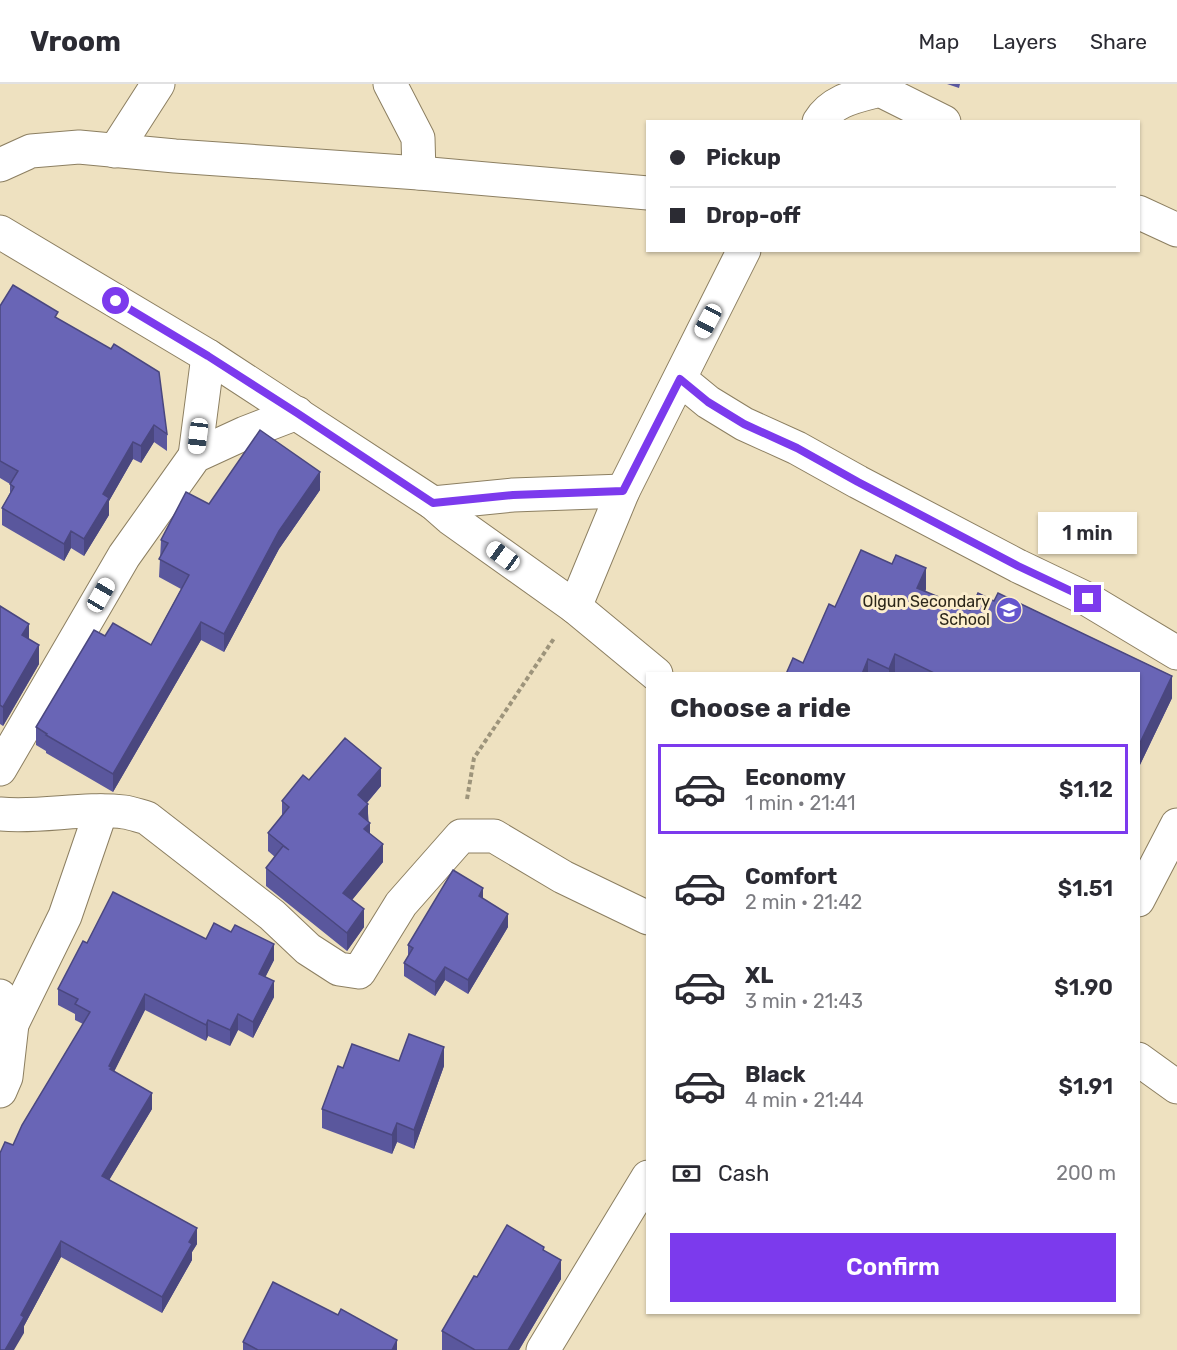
<!DOCTYPE html>
<meta charset="utf-8">
<style>
:root{--surface:#fff;--page:#f7f7f7;--text:#2b2b33;--muted:#7c7c81;--line:#e1e1e2;--accent:#7c3aed}
body{margin:0;font-family:Rubik,sans-serif;background:var(--page);color:var(--text);height:100vh;display:flex;flex-direction:column;font-size:22px;white-space:nowrap}
*{box-sizing:border-box;margin:0}
p{font-size:20px;color:var(--muted)}
.icon{flex:none;width:33px;height:33px;fill:none;stroke:currentColor;stroke-width:2;stroke-linecap:round;stroke-linejoin:round}
.map{position:relative;flex:1;overflow:hidden}
.sheet{position:absolute;left:646px;top:588px;width:494px;height:642px;display:flex;flex-direction:column;background:var(--surface);border-radius:0px;box-shadow:0 2px 4px #0004}
.sheet>*{flex:none}
.guide{position:absolute;left:646px;top:36px;width:494px;height:132px;border-radius:0px;box-shadow:0 2px 4px #0004;display:grid;align-content:center;height:132px;padding:0 24px;background:var(--surface)}
.end{position:absolute;width:27px;height:27px;margin:-14px;border:8px solid #7c3aed;background:#fff;box-shadow:0 0 0 3px #fff}
.from{border-radius:50%}
.bubble{position:absolute;height:42px;border-radius:0px;background:var(--surface);box-shadow:0 2px 4px #0004;font-size:20px;font-weight:600;line-height:42px;text-align:center}
.car{position:absolute;width:18px;height:36px;margin:-18px -9px;border-radius:8px;box-shadow:0 0 4px 2px #0007;background:linear-gradient(#fff 24%,#345 0 40%,#fff 0 76%,#345 0 86%,#fff 0)}
.guide b{display:flex;align-items:center;gap:21px;height:57px;font-size:22px}
.guide b+b{border-top:2px solid var(--line)}
.guide i{width:15px;height:15px;background:var(--text)}
ul{padding:0;list-style:none}
li{display:flex;align-items:center;gap:18px;height:90px;margin:0 12px 9px;padding:0 12px;border:3px solid transparent;border-radius:0px}
li div{flex:1}
li b{display:block;font-size:22px}
li em{font-style:normal;font-weight:600}
li.active{border-color:var(--accent)}
li>.icon{width:54px;height:54px;stroke-width:1.5}
h2{padding:0 24px;font-size:27px;line-height:72px}
.pay{display:flex;align-items:center;gap:15px;height:66px;padding:0 24px;font-size:22px}
.pay p{margin-inline-start:auto}
.action{display:flex;gap:12px;margin-top:auto;padding:12px 24px}
.action a{flex:1;height:69px;border-radius:0px;background:var(--accent);color:#fff;font-size:24px;font-weight:600;line-height:69px;text-align:center}
header{display:flex;align-items:center;gap:36px;box-sizing:border-box;height:84px;padding:0 30px;background:var(--surface);border-bottom:2px solid var(--line)}
header strong{font-size:28px}
nav{display:flex;gap:33px;margin-inline-start:auto;font-size:21px}
.map>svg:first-child{display:block}
</style>
<header>
<strong>Vroom</strong>
<nav><a>Map</a><a>Layers</a><a>Share</a></nav>
</header>
<div class="map">
<svg width="1177" height="1266" viewBox="0 0 1177 1266">
<rect width="100%" height="100%" fill="#eee1c0"/>
<g fill="none" stroke-linecap="round" stroke-linejoin="round">
<defs>
<g id="minor">
<polyline points="390,0 418,54 419,89"/>
<path d="M819,38c13,-22 38,-26 61,-32l64,32"/>
<polyline points="115,67 158,0"/>
<polyline points="0,81 31,67 79,63 175,72 419,89 648,109"/>
<polyline points="1138,128 1177,146"/>
<polyline points="0,148 208,272 433,419 450,434 575,523 656,590"/>
<polyline points="680,295 708,318 744,340 797,364 858,398 1018,482 1087,515 1177,569"/>
<polyline points="195,372 208,272"/>
<polyline points="433,419 513,411 623,407"/>
<polyline points="575,523 623,407 744,166"/>
<polyline points="0,685 124,472 195,372 245,349 297,329"/>
<path d="M0,730c41,4 83,-7 124,-2 8,1 15,4 23,6l125,97 36,34 31,20 20,3 42,-68 60,-68h33l69,41 85,41"/>
<polyline points="1138,816 1177,741"/>
<polyline points="0,912 12,940 6,993 0,1007"/>
<polyline points="12,940 65,832 101,727"/>
<polyline points="1138,975 1177,1003"/>
<polyline points="543,1266 648,1093"/>
</g>
</defs>
<!-- minor casing -->
<use href="#minor" stroke="#8c7f61" stroke-width="35"/>
<!-- path -->
<polyline stroke="#9d947b" stroke-width="4" stroke-dasharray="4.5 3" stroke-linecap="butt" points="467,715 474,674 555,553"/>
<!-- minor -->
<use href="#minor" stroke="#fff" stroke-width="33"/>
</g>
<!-- wall -->
<g fill="#5a579d">
<polygon points="947,0 960,0 959,4"/>
<polygon points="0,222 58,235 167,350 167,367 154,358 141,379 133,375 109,417 109,431 84,472 71,464 64,477 2,441 2,424 10,409 10,400 0,394"/>
<polygon points="320,406 279,465 224,568 201,556 113,708 46,669 46,667 36,661 36,643 105,552 151,561 181,505 159,493 161,456 209,420"/>
<polygon points="861,466 892,480 896,471 926,484 926,505 925,508 970,526 978,509 994,517 998,509 1172,592 1172,614 1138,685 1138,590 786,590 793,574 803,579 829,520 835,523"/>
<polygon points="0,522 29,555 39,580 3,642 0,640"/>
<polygon points="309,696 381,702 367,719 370,750 383,778 352,816 364,843 347,867 266,802 266,784 275,773 268,767 268,749 282,732 282,717"/>
<polygon points="483,815 508,843 468,910 445,896 435,912 404,892 404,879 408,872 408,861"/>
<polygon points="206,855 274,876 265,893 274,913 253,954 238,946 230,962 208,952 206,957 145,926 114,987 152,1025 109,1096 197,1160 192,1168 192,1176 162,1229 61,1173 24,1242 24,1249 13,1061 83,940 75,936 75,930 58,921 58,905 87,859"/>
<polygon points="399,977 444,982 414,1065 397,1058 392,1070 322,1044 322,1025 343,984"/>
<polygon points="544,1167 561,1195 519,1266 442,1266 442,1247 477,1193"/>
<polygon points="243,1258 397,1266 243,1266"/>
</g>
<!-- shaded-wall -->
<g fill="#4a477f">
<polygon points="154,341 154,358 141,379 141,362"/>
<polygon points="133,358 133,375 109,417 109,431 84,472 84,455 103,410"/>
<polygon points="320,388 320,406 279,465 224,568 224,550 279,447"/>
<polygon points="71,447 71,464 64,477 64,460"/>
<polygon points="926,484 926,505 917,526 917,504"/>
<polygon points="201,538 201,556 113,708 113,690"/>
<polygon points="29,540 29,559 22,551"/>
<polygon points="39,561 39,580 3,642 3,623"/>
<polygon points="895,570 895,590 889,590 889,585"/>
<polygon points="868,575 868,590 862,590"/>
<polygon points="1172,592 1172,614 1138,685 1138,663"/>
<polygon points="381,684 381,702 358,729 358,711"/>
<polygon points="368,720 368,738 359,730"/>
<polygon points="370,739 370,757 364,745"/>
<polygon points="383,760 383,778 343,827 343,809"/>
<polygon points="483,804 483,817 479,812"/>
<polygon points="364,825 364,843 347,867 347,849"/>
<polygon points="508,830 508,843 468,910 468,896"/>
<polygon points="274,860 274,876 259,906 259,890"/>
<polygon points="445,883 445,896 435,912 435,898"/>
<polygon points="274,897 274,913 253,954 253,938"/>
<polygon points="145,910 145,926 112,992 109,982"/>
<polygon points="238,930 238,946 230,962 230,946"/>
<polygon points="208,936 208,952 206,957 206,941"/>
<polygon points="444,963 444,982 414,1065 414,1046"/>
<polygon points="152,1009 152,1025 102,1108 102,1092"/>
<polygon points="397,1039 397,1058 392,1070 392,1051"/>
<polygon points="197,1144 197,1160 192,1168 192,1176 162,1229 162,1213 189,1158"/>
<polygon points="61,1157 61,1173 24,1242 24,1249 14,1266 5,1266 21,1231"/>
<polygon points="561,1176 561,1195 519,1266 508,1266"/>
<polygon points="397,1256 397,1266 392,1266"/>
</g>
<!-- building -->
<g fill="#6965b6" stroke="#4a477f" stroke-width="1.5">
<polygon points="13,201 58,228 55,233 111,265 114,260 159,288 167,350 154,341 141,362 133,358 103,410 109,414 84,455 71,447 64,460 2,424 14,403 10,400 18,387 0,377 0,222"/>
<polygon points="260,346 320,388 279,447 224,550 201,538 113,690 46,651 47,650 36,643 94,546 105,552 113,539 151,561 189,491 159,475 168,459 161,456 186,408 209,420"/>
<polygon points="861,466 892,480 896,471 926,484 917,504 970,526 978,509 994,517 998,509 1172,592 1138,663 1138,590 936,590 895,570 889,585 868,575 862,590 786,590 793,574 803,579 829,520 835,523"/>
<polygon points="0,522 29,540 22,551 39,561 3,623 0,621"/>
<polygon points="345,654 381,684 358,711 368,720 359,730 370,739 364,745 383,760 343,809 364,825 347,849 266,784 283,762 289,766 268,749 289,723 282,717 303,691 309,696"/>
<polygon points="453,786 483,804 479,812 508,830 468,896 445,883 435,898 404,879 413,864 408,861"/>
<polygon points="113,808 206,855 214,839 231,848 235,841 274,860 259,890 274,897 253,938 238,930 230,946 208,936 206,941 145,910 109,982 112,984 110,985 152,1009 102,1092 197,1144 189,1158 192,1160 162,1213 61,1157 21,1231 24,1233 5,1266 0,1266 0,1069 5,1058 13,1061 22,1041 90,928 75,920 78,915 58,905 83,857 87,859"/>
<polygon points="409,950 444,963 414,1046 397,1039 392,1051 322,1025 338,982 343,984 352,960 399,977"/>
<polygon points="507,1141 544,1163 543,1166 561,1176 508,1266 475,1266 442,1247 474,1192 477,1193"/>
<polygon points="273,1198 338,1231 341,1225 397,1256 392,1266 258,1266 243,1258"/>
</g>
<g fill="none" stroke-linecap="round" stroke-linejoin="round">
<!-- route -->
<polyline stroke="#7c3aed" stroke-width="8" points="116,217 208,272 297,329 433,419 513,411 623,407 680,295 708,318 744,340 797,364 858,398 1018,482 1088,515"/>
</g>
<!-- icons -->
<defs>
<symbol id="school-disc" viewBox="-11 -11 22 22"><circle r="9.5" fill="#6455ce" stroke="#fceecd"/><path d="M0-5L7-2L0 1L-7-2ZM-4 1L0 2.5L4 1V4Q0 6-4 4Z" fill="#fff"/></symbol>
</defs>
<g fill-rule="evenodd">
<use href="#school-disc" x="994" y="511" width="30" height="30"/>
</g>
<g text-anchor="middle" dominant-baseline="central" stroke-width="6" stroke-linejoin="round" paint-order="stroke">
<!-- poi labels -->
<g font-size="16" fill="#2c271a" stroke="#fceecd" text-anchor="end">
<text x="990" y="517">Olgun Secondary<tspan x="990" dy="18">School</tspan></text>
</g>
</g>
</svg>
<i class="end from" style="left:116px;top:217px"></i>
<i class="end" style="left:1088px;top:515px"></i>
<div class="bubble" style="left:1038px;top:428px;width:99px">1 min</div>
<i class="car" style="left:708px;top:237px;rotate:208deg"></i>
<i class="car" style="left:198px;top:352px;rotate:187deg"></i>
<i class="car" style="left:503px;top:472px;rotate:306deg"></i>
<i class="car" style="left:101px;top:511px;rotate:30deg"></i>
<div class="guide">
<b><i class="from"></i>Pickup</b>
<b><i></i>Drop-off</b>
</div>
<section class="sheet">
<h2>Choose a ride</h2>
<ul>
<li class="active"><svg class="icon" aria-label="car" viewBox="0 0 24 24"><path d="M5 17H2v-5l4-1 3-4h7l3 4 3 1v5h-3M9 17h6M6 11h13"/><circle cx="7" cy="17" r="2"/><circle cx="17" cy="17" r="2"/></svg><div><b>Economy</b><p>1 min · 21:41</p></div><em>$1.12</em></li>
<li><svg class="icon" aria-label="car" viewBox="0 0 24 24"><path d="M5 17H2v-5l4-1 3-4h7l3 4 3 1v5h-3M9 17h6M6 11h13"/><circle cx="7" cy="17" r="2"/><circle cx="17" cy="17" r="2"/></svg><div><b>Comfort</b><p>2 min · 21:42</p></div><em>$1.51</em></li>
<li><svg class="icon" aria-label="car" viewBox="0 0 24 24"><path d="M5 17H2v-5l4-1 3-4h7l3 4 3 1v5h-3M9 17h6M6 11h13"/><circle cx="7" cy="17" r="2"/><circle cx="17" cy="17" r="2"/></svg><div><b>XL</b><p>3 min · 21:43</p></div><em>$1.90</em></li>
<li><svg class="icon" aria-label="car" viewBox="0 0 24 24"><path d="M5 17H2v-5l4-1 3-4h7l3 4 3 1v5h-3M9 17h6M6 11h13"/><circle cx="7" cy="17" r="2"/><circle cx="17" cy="17" r="2"/></svg><div><b>Black</b><p>4 min · 21:44</p></div><em>$1.91</em></li>
</ul>
<div class="pay"><svg class="icon" aria-label="cash" viewBox="0 0 24 24"><path d="M3 7h18v10H3z"/><circle cx="12" cy="12" r="2"/></svg>Cash<p>200 m</p></div>
<div class="action"><a>Confirm</a></div>
</section>
</div>
